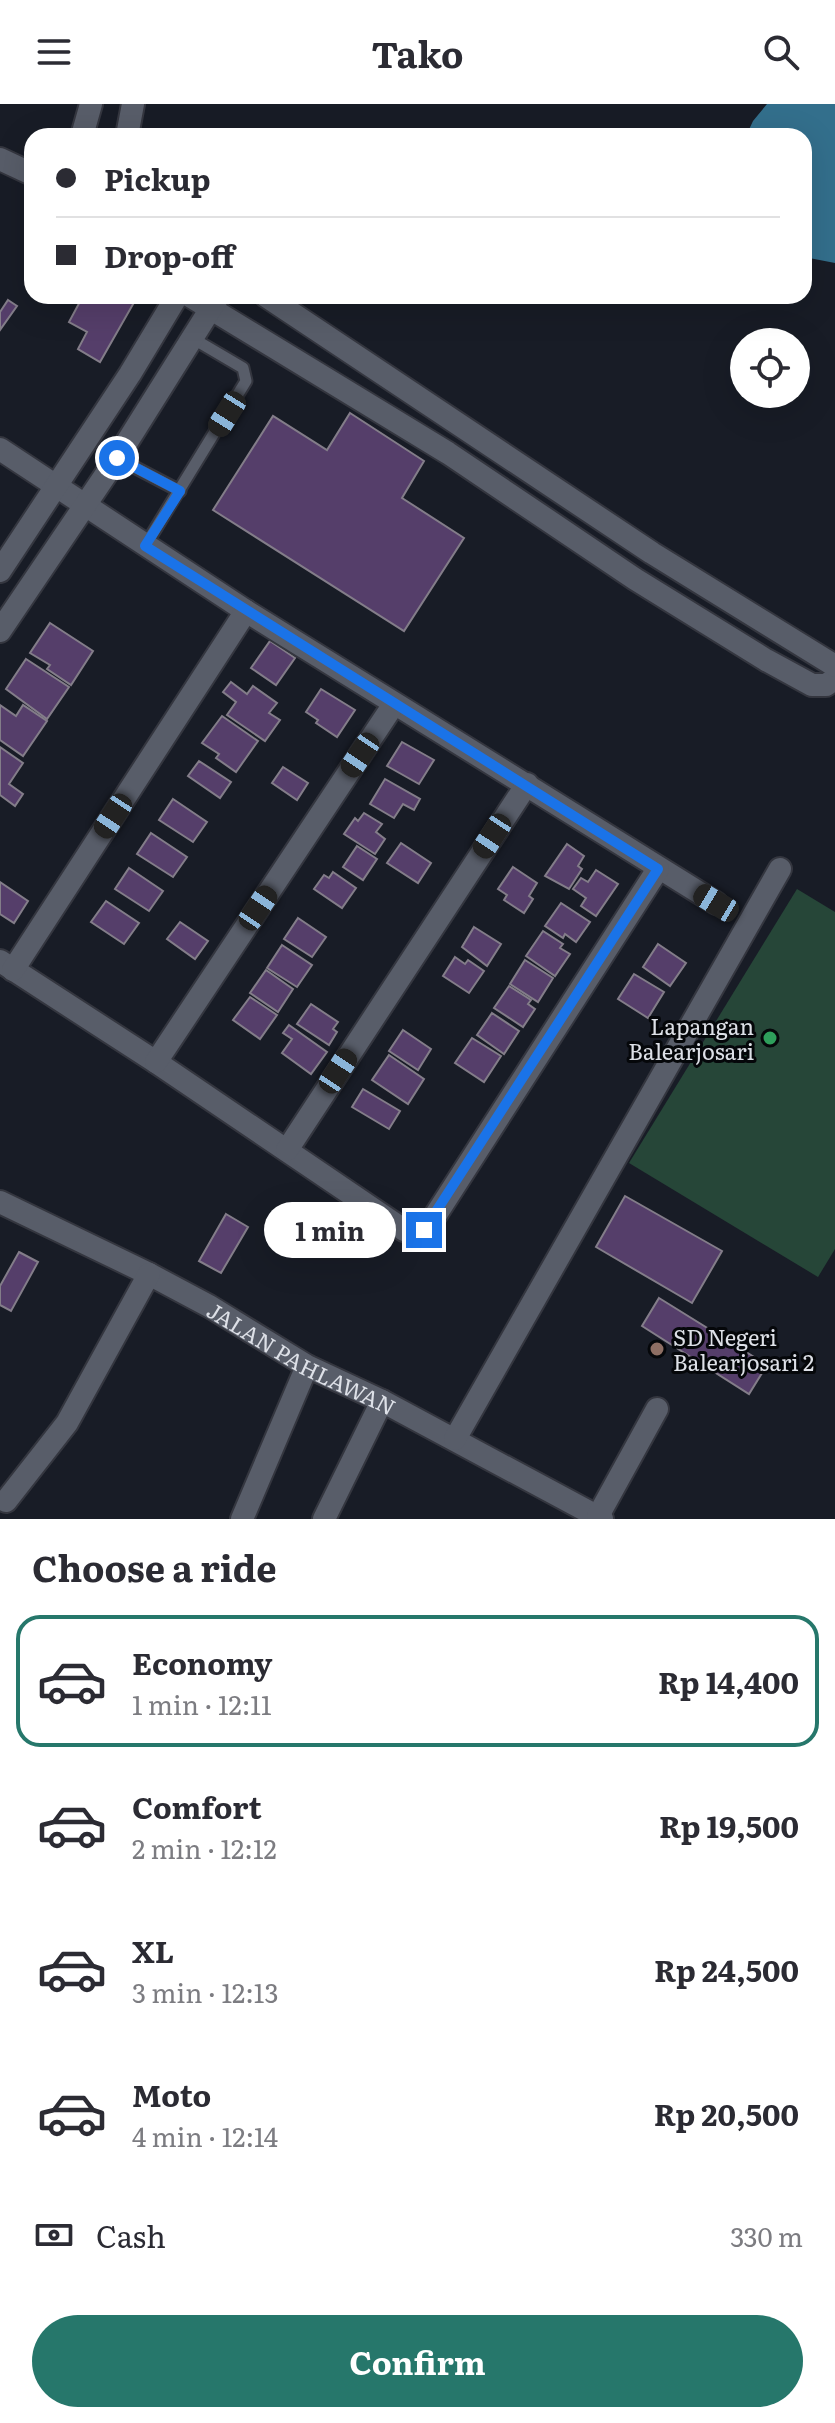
<!DOCTYPE html>
<meta charset="utf-8">
<style>
:root{--surface:#fff;--page:#f2f2f3;--text:#2b2b33;--muted:#7c7c81;--line:#e1e1e2;--accent:#26776b}
body{margin:0;font-family:Literata,serif;background:var(--page);color:var(--text);height:100vh;display:flex;flex-direction:column;font-size:30px;white-space:nowrap}
*{box-sizing:border-box;margin:0}
p{font-size:26px;color:var(--muted)}
.icon{flex:none;width:44px;height:44px;fill:none;stroke:currentColor;stroke-width:2;stroke-linecap:round;stroke-linejoin:round}
.map{position:relative;height:1415px;overflow:hidden}
.details{display:flex;flex-direction:column;background:var(--surface);flex:1}
.details>*{flex:none}
.guide{position:absolute;left:24px;top:24px;width:788px;height:176px;border-radius:24px;box-shadow:0 8px 32px #0002;display:grid;align-content:center;height:176px;padding:0 32px;background:var(--surface)}
.buttons{position:absolute;left:730px;top:224px;display:grid;gap:16px}
.buttons a{display:grid;place-items:center;width:80px;height:80px;border-radius:50%;background:var(--surface);box-shadow:0 8px 32px #0002;font-size:40px}
.end{position:absolute;width:36px;height:36px;margin:-18px;border:10px solid #1a73e8;background:#fff;box-shadow:0 0 0 4px #fff}
.from{border-radius:50%}
.bubble{position:absolute;height:56px;border-radius:28px;background:var(--surface);box-shadow:0 8px 32px #0002;font-size:26px;font-weight:700;line-height:56px;text-align:center}
.car{position:absolute;width:24px;height:48px;margin:-24px -12px;border-radius:10px;box-shadow:0 0 6px 2px #0007;background:linear-gradient(#222 24%,#8ab4d8 0 40%,#222 0 76%,#8ab4d8 0 86%,#222 0)}
.guide b{display:flex;align-items:center;gap:28px;height:76px;font-size:30px}
.guide b+b{border-top:2px solid var(--line)}
.guide i{width:20px;height:20px;background:var(--text)}
ul{padding:0;list-style:none}
li{display:flex;align-items:center;gap:24px;height:132px;margin:0 16px 12px;padding:0 16px;border:4px solid transparent;border-radius:24px}
li div{flex:1}
li b{display:block;font-size:30px}
li em{font-style:normal;font-weight:700}
li.active{border-color:var(--accent)}
li>.icon{width:72px;height:72px;stroke-width:1.5}
h2{padding:0 32px;font-size:36px;line-height:96px}
.pay{display:flex;align-items:center;gap:20px;height:88px;padding:0 32px;font-size:30px}
.pay p{margin-inline-start:auto}
.primary-button{display:flex;gap:16px;margin-top:auto;padding:16px 32px}
.primary-button a{flex:1;height:92px;border-radius:48px;background:var(--accent);color:#fff;font-size:32px;font-weight:700;line-height:92px;text-align:center}
header{display:flex;justify-content:space-between;align-items:center;height:104px;padding:0 32px;background:var(--surface);font-size:36px;font-weight:700}
.map>svg:first-child{display:block}
</style>
<header><svg class="icon" aria-label="menu" viewBox="0 0 24 24"><path d="M4 6h16M4 12h16M4 18h16"/></svg>Tako<svg class="icon" aria-label="search" viewBox="0 0 24 24"><circle cx="10" cy="10" r="6"/><path d="M15 15l6 6"/></svg></header>
<div class="map">
<svg width="835" height="1415" viewBox="0 0 835 1415">
<rect width="100%" height="100%" fill="#181c26"/>
<!-- green -->
<polygon fill="#264638" points="797,785 835,808 835,1145 818,1173 629,1059"/>
<!-- water -->
<polygon fill="#336f8c" points="767,0 835,0 835,159 804,153 804,32 746,32 753,17"/>
<!-- building -->
<g fill="#553e6a" stroke="#837d89" stroke-width="2">
<polygon points="83,192 130,192 136,195 100,258 78,245 87,228 69,218"/>
<polygon points="8,196 17,202 0,226 0,208"/>
<polygon points="350,309 424,357 402,394 464,434 404,527 213,406 273,312 327,346"/>
<polygon points="50,519 93,547 71,581 47,565 50,561 30,549"/>
<polygon points="270,537 295,554 276,581 251,564"/>
<polygon points="26,555 69,583 47,615 6,585"/>
<polygon points="231,578 247,590 253,582 277,599 269,609 280,616 265,637 227,611 236,598 223,588"/>
<polygon points="321,585 355,606 337,633 316,619 318,616 306,608"/>
<polygon points="0,601 16,612 23,601 47,617 23,652 0,636"/>
<polygon points="222,612 258,637 236,668 216,654 219,650 202,639"/>
<polygon points="402,638 434,656 419,680 387,662"/>
<polygon points="0,643 23,659 9,680 23,690 15,702 0,691"/>
<polygon points="199,657 231,678 220,694 188,672"/>
<polygon points="283,663 308,679 297,696 272,679"/>
<polygon points="385,675 420,695 414,706 403,700 394,714 370,700"/>
<polygon points="173,695 207,718 193,738 159,716"/>
<polygon points="364,709 382,720 376,728 385,735 375,750 344,730 355,714 358,717"/>
<polygon points="151,729 187,753 173,773 137,750"/>
<polygon points="401,739 431,759 418,779 387,759"/>
<polygon points="567,740 584,752 578,762 582,765 569,785 545,772"/>
<polygon points="357,742 377,755 363,776 343,763"/>
<polygon points="513,763 537,779 529,792 533,795 524,809 504,796 507,791 498,785"/>
<polygon points="129,764 163,787 149,807 115,785"/>
<polygon points="596,766 618,780 596,812 581,802 586,794 573,785 581,774 588,778"/>
<polygon points="333,768 356,784 342,804 314,785 324,771 329,774"/>
<polygon points="0,778 28,797 14,819 0,810"/>
<polygon points="106,797 139,819 124,840 91,818"/>
<polygon points="561,799 590,818 576,838 565,830 563,834 545,822"/>
<polygon points="298,814 326,833 312,853 284,835"/>
<polygon points="180,818 208,837 195,855 167,835"/>
<polygon points="474,823 501,840 487,862 462,843"/>
<polygon points="543,827 563,840 560,844 570,850 555,872 526,852"/>
<polygon points="658,840 686,859 670,882 643,863"/>
<polygon points="282,841 312,861 297,883 267,864"/>
<polygon points="455,853 465,860 468,856 484,867 469,889 443,872"/>
<polygon points="525,856 553,874 538,898 510,880"/>
<polygon points="266,866 293,885 278,908 250,889"/>
<polygon points="634,870 664,888 648,914 618,895"/>
<polygon points="509,882 531,896 528,900 535,905 523,923 494,904"/>
<polygon points="250,893 277,911 260,935 233,916"/>
<polygon points="311,900 338,918 333,925 337,928 329,941 297,920"/>
<polygon points="492,909 519,927 504,950 477,931"/>
<polygon points="289,921 327,948 311,970 282,949 292,935 283,929"/>
<polygon points="403,926 431,945 418,966 389,947"/>
<polygon points="472,934 501,952 484,978 455,959"/>
<polygon points="389,951 424,975 408,1000 372,976"/>
<polygon points="363,985 400,1007 389,1025 352,1003"/>
<polygon points="625,1092 722,1147 692,1199 596,1143"/>
<polygon points="226,1110 248,1123 221,1169 199,1157"/>
<polygon points="19,1148 38,1158 11,1207 0,1201 0,1182"/>
<polygon points="659,1194 767,1261 749,1290 642,1222"/>
</g>
<g fill="none" stroke-linecap="round" stroke-linejoin="round">
<defs>
<g id="service">
<polyline points="117,354 180,387"/>
<polyline points="145,442 246,277 243,264 192,234"/>
</g>
<g id="minor">
<polyline points="82,32 91,0"/>
<polyline points="127,32 133,0"/>
<polyline points="0,55 32,70"/>
<polyline points="190,192 448,349 635,475 766,556 812,581 826,581 835,575"/>
<polyline points="266,192 652,449 835,562"/>
<polyline points="0,345 246,507 716,799"/>
<polyline points="0,467 130,270 177,192"/>
<polyline points="0,527 117,354 218,193"/>
<polyline points="0,857 156,958 404,1126 417,1129 428,1123 658,765"/>
<polyline points="13,866 246,507"/>
<polyline points="156,958 394,600"/>
<polyline points="287,1046 527,680"/>
<path id="s1" d="M0,1098l149,72 60,32 98,60 75,35 220,118"/>
<polyline points="455,1335 780,765"/>
<polyline points="6,1397 67,1319 149,1170"/>
<polyline points="598,1412 657,1305"/>
<polyline points="242,1415 307,1262"/>
<polyline points="324,1415 382,1297"/>
</g>
</defs>
<!-- service casing -->
<use href="#service" stroke="#34363f" stroke-width="15"/>
<!-- minor casing -->
<use href="#minor" stroke="#34363f" stroke-width="26"/>
<!-- service -->
<use href="#service" stroke="#585d69" stroke-width="11"/>
<!-- minor -->
<use href="#minor" stroke="#585d69" stroke-width="22"/>
</g>
<g fill="none" stroke-linecap="round" stroke-linejoin="round">
<!-- route -->
<polyline stroke="#1a73e8" stroke-width="10" points="117,354 180,387 145,442 658,765 424,1126"/>
</g>
<!-- markers -->
<circle fill="#2e9e5b" stroke="#05070a" stroke-width="3" cx="770" cy="934" r="8"/>
<circle fill="#8d6e63" stroke="#05070a" stroke-width="3" cx="657" cy="1245" r="8"/>
<g text-anchor="middle" dominant-baseline="central" stroke-width="6" stroke-linejoin="round" paint-order="stroke">
<!-- poi labels -->
<g font-size="22" fill="#dde0e7" stroke="#05070a" text-anchor="end">
<text x="754" y="921">Lapangan<tspan x="754" dy="25">Balearjosari</tspan></text>
<text x="673" y="1232" text-anchor="start">SD Negeri<tspan x="673" dy="25">Balearjosari 2</tspan></text>
</g>
<!-- street labels -->
<g font-size="22" fill="#dde0e7" stroke="#05070a">
<text stroke="none"><textPath href="#s1" startOffset="340">JALAN PAHLAWAN</textPath></text>
</g>
</g>
</svg>
<div class="buttons">
<a><svg class="icon" aria-label="locate" viewBox="0 0 24 24"><circle cx="12" cy="12" r="6"/><path d="M12 2v4M12 18v4M2 12h4M18 12h4"/></svg></a>
</div>
<i class="end from" style="left:117px;top:354px"></i>
<i class="end" style="left:424px;top:1126px"></i>
<div class="bubble" style="left:264px;top:1098px;width:132px">1 min</div>
<i class="car" style="left:227px;top:310px;rotate:212deg"></i>
<i class="car" style="left:360px;top:651px;rotate:214deg"></i>
<i class="car" style="left:113px;top:712px;rotate:213deg"></i>
<i class="car" style="left:492px;top:732px;rotate:213deg"></i>
<i class="car" style="left:716px;top:799px;rotate:301deg"></i>
<i class="car" style="left:258px;top:804px;rotate:34deg"></i>
<i class="car" style="left:338px;top:967px;rotate:33deg"></i>
<div class="guide">
<b><i class="from"></i>Pickup</b>
<b><i></i>Drop-off</b>
</div>
</div>
<section class="details">
<h2>Choose a ride</h2>
<ul>
<li class="active"><svg class="icon" aria-label="car" viewBox="0 0 24 24"><path d="M5 17H2v-5l4-1 3-4h7l3 4 3 1v5h-3M9 17h6M6 11h13"/><circle cx="7" cy="17" r="2"/><circle cx="17" cy="17" r="2"/></svg><div><b>Economy</b><p>1 min · 12:11</p></div><em>Rp 14,400</em></li>
<li><svg class="icon" aria-label="car" viewBox="0 0 24 24"><path d="M5 17H2v-5l4-1 3-4h7l3 4 3 1v5h-3M9 17h6M6 11h13"/><circle cx="7" cy="17" r="2"/><circle cx="17" cy="17" r="2"/></svg><div><b>Comfort</b><p>2 min · 12:12</p></div><em>Rp 19,500</em></li>
<li><svg class="icon" aria-label="car" viewBox="0 0 24 24"><path d="M5 17H2v-5l4-1 3-4h7l3 4 3 1v5h-3M9 17h6M6 11h13"/><circle cx="7" cy="17" r="2"/><circle cx="17" cy="17" r="2"/></svg><div><b>XL</b><p>3 min · 12:13</p></div><em>Rp 24,500</em></li>
<li><svg class="icon" aria-label="car" viewBox="0 0 24 24"><path d="M5 17H2v-5l4-1 3-4h7l3 4 3 1v5h-3M9 17h6M6 11h13"/><circle cx="7" cy="17" r="2"/><circle cx="17" cy="17" r="2"/></svg><div><b>Moto</b><p>4 min · 12:14</p></div><em>Rp 20,500</em></li>
</ul>
<div class="pay"><svg class="icon" aria-label="cash" viewBox="0 0 24 24"><path d="M3 7h18v10H3z"/><circle cx="12" cy="12" r="2"/></svg>Cash<p>330 m</p></div>
<div class="primary-button"><a>Confirm</a></div>
</section>
